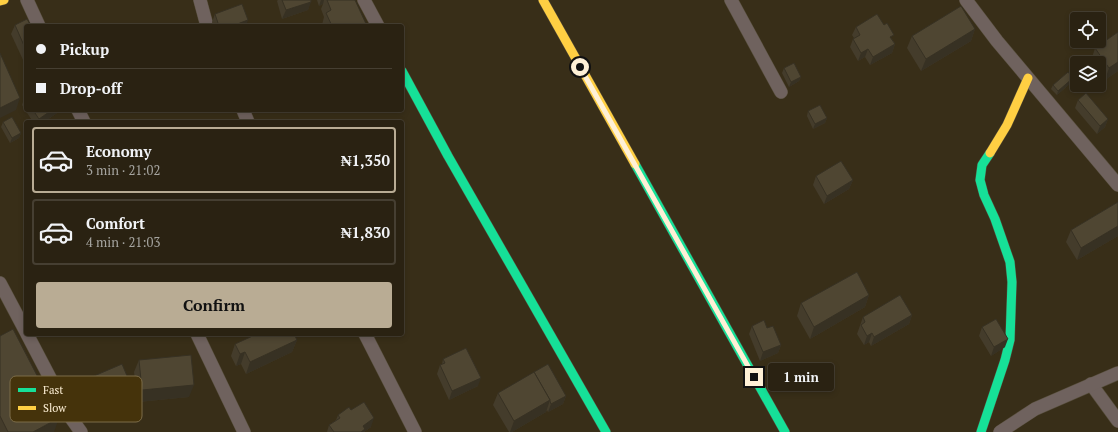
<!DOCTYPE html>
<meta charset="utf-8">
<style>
:root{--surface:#2a2212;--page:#322a1b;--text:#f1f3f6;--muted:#a5a49f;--line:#463f32;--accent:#b9ac94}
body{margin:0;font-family:"PT Serif",serif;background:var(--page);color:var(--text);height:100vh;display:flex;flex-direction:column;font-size:15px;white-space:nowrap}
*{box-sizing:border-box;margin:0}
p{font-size:13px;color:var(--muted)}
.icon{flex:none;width:22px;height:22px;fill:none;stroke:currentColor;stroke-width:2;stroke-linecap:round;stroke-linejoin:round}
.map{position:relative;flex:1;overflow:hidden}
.details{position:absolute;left:24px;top:120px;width:380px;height:216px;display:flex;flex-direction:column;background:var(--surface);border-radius:4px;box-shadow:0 2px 6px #0003,0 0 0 1px var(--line)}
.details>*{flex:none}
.guide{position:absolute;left:24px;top:24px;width:380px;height:88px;border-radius:4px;box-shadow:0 2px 6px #0003,0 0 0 1px var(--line);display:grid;align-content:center;height:88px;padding:0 12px;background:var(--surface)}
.tools{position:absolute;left:1070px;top:12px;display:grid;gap:8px}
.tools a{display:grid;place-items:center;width:36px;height:36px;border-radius:4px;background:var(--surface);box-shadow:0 2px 6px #0003,0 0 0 1px var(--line);font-size:20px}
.end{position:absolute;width:18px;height:18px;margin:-9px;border:5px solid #fef0d6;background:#111;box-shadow:0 0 0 2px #111}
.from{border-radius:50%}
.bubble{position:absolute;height:28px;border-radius:4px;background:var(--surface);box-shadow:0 2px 6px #0003,0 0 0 1px var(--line);font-size:13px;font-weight:600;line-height:28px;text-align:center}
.guide b{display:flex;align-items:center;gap:14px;height:38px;font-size:15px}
.guide b+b{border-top:1px solid var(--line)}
.guide i{width:10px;height:10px;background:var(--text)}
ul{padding:7px 0 0;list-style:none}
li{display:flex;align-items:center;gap:12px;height:66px;margin:0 8px 6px;padding:0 4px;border:2px solid var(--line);border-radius:4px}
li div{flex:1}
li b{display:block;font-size:15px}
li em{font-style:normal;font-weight:600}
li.current{border-color:var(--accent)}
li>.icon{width:36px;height:36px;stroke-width:1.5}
.action{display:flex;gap:8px;margin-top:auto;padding:8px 12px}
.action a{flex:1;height:46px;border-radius:4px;background:var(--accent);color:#111;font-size:16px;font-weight:600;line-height:46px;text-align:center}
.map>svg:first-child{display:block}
</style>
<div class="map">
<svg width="1118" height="432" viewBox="0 0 1118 432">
<rect width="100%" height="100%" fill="#382e18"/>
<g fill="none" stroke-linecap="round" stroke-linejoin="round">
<defs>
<g id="street">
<polyline points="27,0 39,26"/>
<polyline points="200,0 207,26"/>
<polyline points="364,0 378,26"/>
<polyline points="731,0 781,92"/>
<polyline points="966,0 997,41 1118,185"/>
<polyline points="78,110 84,122"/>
<polyline points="243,110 248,122"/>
<polyline points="0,283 26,332"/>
<polyline points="27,334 71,418 81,432"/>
<polyline points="197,334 244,432"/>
<polyline points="365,334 415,432"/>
<polyline points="1091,384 1118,421"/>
<polyline points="1000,432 1035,409 1118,373"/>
</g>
<g id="fast">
<polyline points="402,71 448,156 606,432"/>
<polyline points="635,164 785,432"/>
<polyline points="981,432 1005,360 1010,340 1012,282 1010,262 995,219 984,195 980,180 982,165 990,153"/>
</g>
<g id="slow">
<polyline points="543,0 635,164"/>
<polyline points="0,1 4,0"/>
<polyline points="990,153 1007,125 1028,78"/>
</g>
</defs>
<!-- street casing -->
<use href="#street" stroke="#554c39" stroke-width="14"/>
<!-- fast casing -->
<use href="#fast" stroke="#554c39" stroke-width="10"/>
<!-- slow casing -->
<use href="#slow" stroke="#554c39" stroke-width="10"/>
<!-- street -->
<use href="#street" stroke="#6f625e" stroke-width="13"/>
<!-- fast -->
<use href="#fast" stroke="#16e098" stroke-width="9"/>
<!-- slow -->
<use href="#slow" stroke="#ffcf43" stroke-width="9"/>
</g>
<!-- wall -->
<g fill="#443c2b">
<polygon points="278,0 311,0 308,10 282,19 277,1"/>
<polygon points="317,0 355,0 367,26 322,26 322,25 324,17 321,9 323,4 319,6"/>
<polygon points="215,14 246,26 213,26 212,22"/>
<polygon points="15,25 26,26 26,61 24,62 11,34"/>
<polygon points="856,27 892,39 895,44 892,53 870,65 865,57 858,61 850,47 853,39 854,38 852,35"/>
<polygon points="975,29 971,41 921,71 907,48 912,36"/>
<polygon points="1118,32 1118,71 1105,80 1099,72 1099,63 1093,63 1091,61 1095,48"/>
<polygon points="784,68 801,77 799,81 789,87 782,73"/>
<polygon points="1073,78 1072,82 1057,95 1051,89 1053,85"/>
<polygon points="25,96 26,96 26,110 61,110 60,111 44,122 33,122 22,105"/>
<polygon points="1078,100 1108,119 1105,127 1097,134 1075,108"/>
<polygon points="808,111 827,118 825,123 813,129 807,116"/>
<polygon points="3,122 21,133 19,138 10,143 1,127"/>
<polygon points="816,176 853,180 849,189 824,204 813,185"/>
<polygon points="1118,202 1118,236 1077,260 1066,242 1071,230"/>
<polygon points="869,295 865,307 810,339 797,316 801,303"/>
<polygon points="912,315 909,324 871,346 869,342 864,345 857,334 863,317"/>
<polygon points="752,326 767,328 781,345 778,353 760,361 749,334"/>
<polygon points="982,327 1005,347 991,356 979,336"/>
<polygon points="0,336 54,432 0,432"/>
<polygon points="297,340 292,352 246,374 241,364 236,366 231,356 235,344"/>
<polygon points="443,359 478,386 449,400 437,374 440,365 442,364"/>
<polygon points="139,360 189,397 138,402 134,372"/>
<polygon points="80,382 130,383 127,391 119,395 117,401 97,410 96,405 86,410 77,391"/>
<polygon points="498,393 566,396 563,404 548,412 547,410 546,412 512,432 509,432 493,405"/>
<polygon points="351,410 371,427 364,432 327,432 329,425 336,420 338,415"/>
</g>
<!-- shaded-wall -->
<g fill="#373123">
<polygon points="321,0 324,0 323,4 319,6"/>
<polygon points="311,2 308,10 282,19 286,10"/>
<polygon points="248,20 246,26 232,26"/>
<polygon points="975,29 971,41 921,71 926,59"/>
<polygon points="895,44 892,53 870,65 873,57"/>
<polygon points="868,49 865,57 858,61 861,53"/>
<polygon points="1118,62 1118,71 1105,80 1109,68"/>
<polygon points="801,77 799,81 789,87 791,82"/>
<polygon points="1073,78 1072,82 1057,95 1058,91"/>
<polygon points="20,98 16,110 0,118 0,108"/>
<polygon points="52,110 61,110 60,111 44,122 38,122 39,119"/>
<polygon points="827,118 825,123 813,129 815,124"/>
<polygon points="1108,119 1105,127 1097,134 1100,126"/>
<polygon points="21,133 19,138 10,143 12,138"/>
<polygon points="853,180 849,189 824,204 827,196"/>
<polygon points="1118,226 1118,236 1077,260 1081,248"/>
<polygon points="869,295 865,307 810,339 814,327"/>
<polygon points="912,315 909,324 871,346 874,337"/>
<polygon points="872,333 869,342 864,345 867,336"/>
<polygon points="1008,339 1005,347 991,356 994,347"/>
<polygon points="297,340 292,352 246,374 250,362"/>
<polygon points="781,345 778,353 760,361 763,352"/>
<polygon points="245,352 241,364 236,366 240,354"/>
<polygon points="481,378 478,386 449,400 452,391"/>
<polygon points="130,383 127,391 119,395 117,401 97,410 101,401 118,389"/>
<polygon points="194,385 189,397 138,402 142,390"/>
<polygon points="566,396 563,404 548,412 551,404"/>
<polygon points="99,397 96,405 86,410 89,402"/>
<polygon points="550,400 546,412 512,432 510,432 514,421"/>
<polygon points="59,418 54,432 33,432"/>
<polygon points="374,418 371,427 364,432 361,432 363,426"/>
</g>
<!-- building -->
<g fill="#4f4632" stroke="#373123">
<polygon points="282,0 311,0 311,2 286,10"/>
<polygon points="327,0 355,0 367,26 332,26 326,13 331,10"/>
<polygon points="242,4 248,20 232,26 219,26 215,14"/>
<polygon points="961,6 975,29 926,59 912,36"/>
<polygon points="877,14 884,25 887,23 894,35 890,37 895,44 873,57 868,49 861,53 853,39 860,35 856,27"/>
<polygon points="27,19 31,26 26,26 26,50 15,25"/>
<polygon points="1118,32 1118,62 1109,68 1095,48"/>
<polygon points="0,53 20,98 0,108"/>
<polygon points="794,63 801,77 791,82 784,68"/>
<polygon points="1068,72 1073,78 1058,91 1053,85"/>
<polygon points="1086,93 1108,119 1100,126 1078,100"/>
<polygon points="820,105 827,118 815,124 808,111"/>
<polygon points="33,110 52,110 39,119"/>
<polygon points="12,117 21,133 12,138 3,122"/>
<polygon points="841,161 853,180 827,196 816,176"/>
<polygon points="1118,202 1118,226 1081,248 1071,230"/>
<polygon points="857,272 869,295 814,327 801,303"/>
<polygon points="900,295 912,315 874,337 872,333 867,336 861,325 865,322 863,317"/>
<polygon points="996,319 1008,339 994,347 982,327"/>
<polygon points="764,320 767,328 773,326 781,345 763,352 752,326"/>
<polygon points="13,329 59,418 33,432 8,432 0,416 0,336"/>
<polygon points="257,334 294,334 297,340 250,362 245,352 240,354 235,344"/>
<polygon points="466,348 481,378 452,391 440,365 445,363 443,359"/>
<polygon points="191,355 194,385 142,390 139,360"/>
<polygon points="122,364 130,383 118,389 120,393 101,401 99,397 89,402 80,382"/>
<polygon points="548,364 566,396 551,404 550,401 550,400 534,372"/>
<polygon points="534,372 550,400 514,421 498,393"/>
<polygon points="364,402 374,418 363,426 365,429 361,432 334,432 329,425 340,418 338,415 349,407 351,410"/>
</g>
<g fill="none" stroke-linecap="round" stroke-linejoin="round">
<!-- route -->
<polyline stroke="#fef0d6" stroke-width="5" points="580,67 754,377"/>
</g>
<!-- legend -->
<rect x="10" y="376" width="132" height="46" rx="6" fill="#45330b" stroke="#7c6c48" stroke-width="1"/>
<rect x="18" y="388" width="18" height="4" fill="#16e098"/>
<rect x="18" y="406" width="18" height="4" fill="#ffcf43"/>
<g font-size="11" fill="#fef0d6">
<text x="43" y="394">Fast</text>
<text x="43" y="412">Slow</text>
</g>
</svg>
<div class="tools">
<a><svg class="icon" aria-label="locate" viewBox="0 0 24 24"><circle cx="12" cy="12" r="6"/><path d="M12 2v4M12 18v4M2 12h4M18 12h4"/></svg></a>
<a><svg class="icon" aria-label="layers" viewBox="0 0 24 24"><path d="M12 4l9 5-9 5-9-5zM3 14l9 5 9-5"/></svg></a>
</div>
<i class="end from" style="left:580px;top:67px"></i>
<i class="end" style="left:754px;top:377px"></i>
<div class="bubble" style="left:768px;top:363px;width:66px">1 min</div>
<div class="guide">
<b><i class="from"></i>Pickup</b>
<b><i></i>Drop-off</b>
</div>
<section class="details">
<ul>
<li class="current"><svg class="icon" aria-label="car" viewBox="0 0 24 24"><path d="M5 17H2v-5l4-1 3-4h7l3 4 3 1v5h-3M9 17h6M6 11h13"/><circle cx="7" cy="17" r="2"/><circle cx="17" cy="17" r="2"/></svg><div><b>Economy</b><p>3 min · 21:02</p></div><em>₦1,350</em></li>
<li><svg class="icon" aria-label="car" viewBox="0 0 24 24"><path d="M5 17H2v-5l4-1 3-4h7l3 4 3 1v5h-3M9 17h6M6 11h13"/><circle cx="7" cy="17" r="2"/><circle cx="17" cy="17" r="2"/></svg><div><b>Comfort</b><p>4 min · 21:03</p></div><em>₦1,830</em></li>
</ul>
<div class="action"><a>Confirm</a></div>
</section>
</div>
